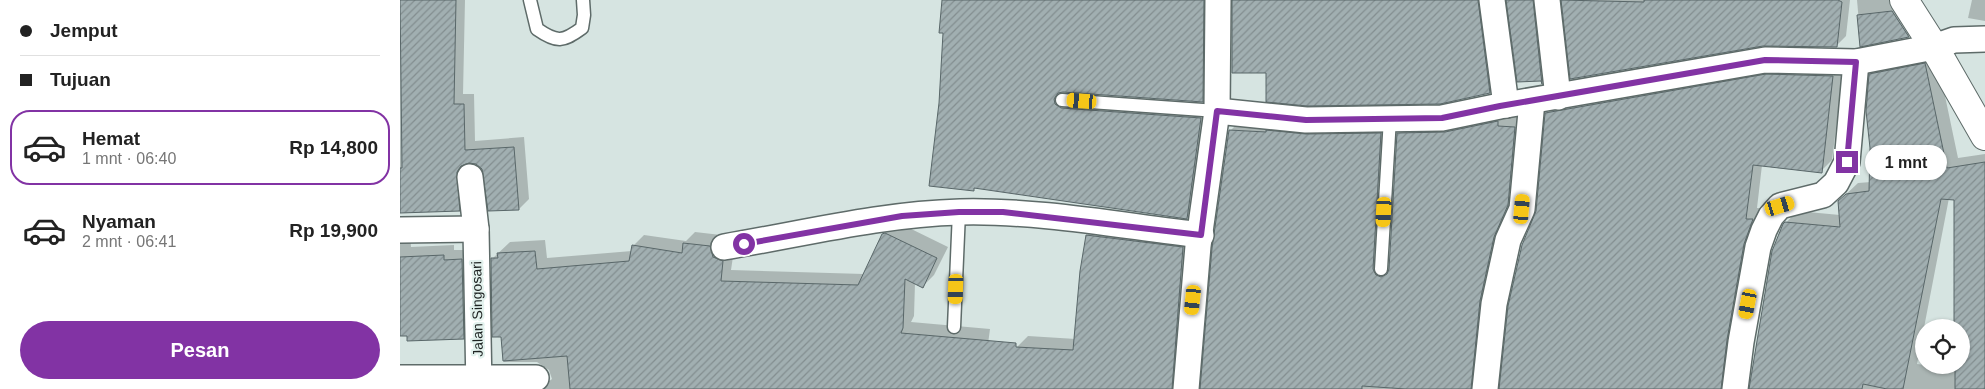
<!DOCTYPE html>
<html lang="id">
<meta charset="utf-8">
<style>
:root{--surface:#fff;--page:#f2f2f2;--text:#222;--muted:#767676;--line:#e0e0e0;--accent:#8233a4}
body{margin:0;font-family:Helvetica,sans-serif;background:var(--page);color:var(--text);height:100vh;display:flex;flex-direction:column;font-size:19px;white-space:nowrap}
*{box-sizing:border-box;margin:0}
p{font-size:16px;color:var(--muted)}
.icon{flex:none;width:28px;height:28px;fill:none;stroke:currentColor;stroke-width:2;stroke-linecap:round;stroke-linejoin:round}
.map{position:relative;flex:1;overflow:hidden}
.drawer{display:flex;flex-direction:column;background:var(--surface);width:400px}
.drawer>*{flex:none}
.guide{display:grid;align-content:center;height:110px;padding:0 20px;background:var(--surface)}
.buttons{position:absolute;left:1515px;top:319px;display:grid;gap:10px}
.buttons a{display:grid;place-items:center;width:55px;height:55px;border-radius:50%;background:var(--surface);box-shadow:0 1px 4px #0004;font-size:25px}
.end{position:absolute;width:22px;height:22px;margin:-11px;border:6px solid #8233a4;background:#fff;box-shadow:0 0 0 2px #fff}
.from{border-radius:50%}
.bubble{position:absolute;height:35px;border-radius:18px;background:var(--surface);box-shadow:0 1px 4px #0004;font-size:16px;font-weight:800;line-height:35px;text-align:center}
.car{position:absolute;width:15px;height:30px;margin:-15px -8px;border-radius:6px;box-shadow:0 0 4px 1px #0007;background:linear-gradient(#f5c518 24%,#345 0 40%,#f5c518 0 76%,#345 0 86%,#f5c518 0)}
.guide b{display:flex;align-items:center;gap:18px;height:48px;font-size:19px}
.guide b+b{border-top:1px solid var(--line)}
.guide i{width:12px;height:12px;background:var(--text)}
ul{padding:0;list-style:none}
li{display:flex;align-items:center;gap:15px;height:75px;margin:0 10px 8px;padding:0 10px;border:2px solid transparent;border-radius:20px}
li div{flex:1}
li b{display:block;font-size:19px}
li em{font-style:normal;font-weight:800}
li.active{border-color:var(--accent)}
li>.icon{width:45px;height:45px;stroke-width:1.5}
.action{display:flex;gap:10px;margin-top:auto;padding:10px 20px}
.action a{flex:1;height:58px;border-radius:30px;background:var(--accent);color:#fff;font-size:20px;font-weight:800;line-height:58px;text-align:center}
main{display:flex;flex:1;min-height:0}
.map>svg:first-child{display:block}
</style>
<main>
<section class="drawer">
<div class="guide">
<b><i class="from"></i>Jemput</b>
<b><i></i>Tujuan</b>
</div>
<ul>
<li class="active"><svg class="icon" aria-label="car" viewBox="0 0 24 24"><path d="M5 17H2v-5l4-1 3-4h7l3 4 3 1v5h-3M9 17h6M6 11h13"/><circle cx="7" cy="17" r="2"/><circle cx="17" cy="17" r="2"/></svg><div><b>Hemat</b><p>1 mnt · 06:40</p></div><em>Rp 14,800</em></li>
<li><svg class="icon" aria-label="car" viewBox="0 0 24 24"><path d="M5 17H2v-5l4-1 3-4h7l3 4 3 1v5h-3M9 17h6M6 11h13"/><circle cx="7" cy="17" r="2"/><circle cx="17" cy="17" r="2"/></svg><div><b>Nyaman</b><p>2 mnt · 06:41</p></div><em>Rp 19,900</em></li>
</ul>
<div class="action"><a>Pesan</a></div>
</section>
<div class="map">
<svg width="1585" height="389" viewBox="0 0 1585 389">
<defs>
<pattern id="building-hatch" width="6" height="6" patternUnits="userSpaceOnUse" patternTransform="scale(1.25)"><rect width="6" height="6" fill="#a1afb1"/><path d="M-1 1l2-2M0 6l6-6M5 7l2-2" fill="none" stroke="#838e90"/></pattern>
</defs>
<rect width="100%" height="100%" fill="#d6e4e1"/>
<!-- shadow -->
<g fill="#0003" fill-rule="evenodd">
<polygon points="0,0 65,0 63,94 74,94 75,141 124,137 129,199 119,209 83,168 77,163 67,161 69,200 59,210 0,213"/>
<polygon points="544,0 813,0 812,91 802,101 664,91 665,94 811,108 797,207 787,218 576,187 574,189 540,103 544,32"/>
<polygon points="834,0 1089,0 1099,82 1089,92 867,71"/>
<polygon points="1108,0 1143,0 1152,73 1143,82 1143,80 1119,81"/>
<polygon points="1163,0 1450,0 1446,36 1436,46 1363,45 1172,78"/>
<polygon points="1457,0 1498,0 1518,26 1509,36 1461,45"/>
<polygon points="1572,0 1585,0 1585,21 1568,18"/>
<path d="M1536,53l22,105 27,-4v235h-234l33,-164 13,-14 43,4 -1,-14 19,-18 13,-1v-107l11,-12zM1549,198l6,1 6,129v37h-5v4l-39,-5z"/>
<polygon points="1378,64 1444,65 1432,160 1421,171 1362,165 1357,208 1364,208 1337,389 1101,389 1137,211 1147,113 1158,102"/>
<polygon points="1109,115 1126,116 1087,389 802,389 830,131 841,120 992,123 987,264 991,266 998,134 1010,122"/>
<polygon points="497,222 548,247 534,275 523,286 515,283 514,316 511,322 590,329 582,389 98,389 105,382 148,382 152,379 149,370 137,362 104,362 92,259 110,242 145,240 147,258 232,251 233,246 244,235 286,241 295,232 321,235 334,250 331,270 464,274 483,234"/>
<polygon points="698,224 794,236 788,389 613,389 616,348 628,336 676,339 687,235"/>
<polygon points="0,229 10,234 11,247 54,245 54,250 72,250 73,327 63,337 0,335"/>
</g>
<!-- building -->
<g fill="url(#building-hatch)" stroke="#596769">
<polygon points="0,0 56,0 54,104 64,104 65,150 114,147 119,210 88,211 82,169 76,164 69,163 61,166 57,172 60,211 0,213 0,168 2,168"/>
<polygon points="542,0 804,0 803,102 663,92 658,93 654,99 655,104 661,108 801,118 787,219 574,188 574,191 529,186 539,103 543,33 539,33"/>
<polygon points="832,0 1078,0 1090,93 1040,104 907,106 866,102 866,73 832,73"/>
<polygon points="1106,0 1133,0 1142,84 1141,81 1117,82"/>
<polygon points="1161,0 1244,2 1244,0 1438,0 1442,2 1437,47 1363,46 1170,79"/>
<polygon points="1492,11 1509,37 1460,47 1457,15"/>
<polygon points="1525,63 1547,168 1585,162 1585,389 1555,389 1555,365 1561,365 1561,328 1554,328 1554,200 1541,199 1503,389 1487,389 1463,384 1462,389 1349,389 1372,251 1383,224 1385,222 1440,227 1438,201 1446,194 1469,191 1470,148 1466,111 1469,74"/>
<polygon points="1366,74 1433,76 1422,173 1353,165 1346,219 1353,219 1344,244 1327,340 1321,389 1099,389 1108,306 1122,245 1136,211 1145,113"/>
<polygon points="1098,121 1098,126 1115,127 1108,205 1094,237 1080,301 1071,389 1006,389 962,386 962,389 800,389 812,248 829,130 866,132 866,130 906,134 981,133 973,269 976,275 981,277 987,274 989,269 997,133 1045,132"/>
<polygon points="485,233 537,258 523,288 505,279 503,328 501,333 616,343 616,347 673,350 680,271 686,235 783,247 772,389 170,389 167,356 103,361 101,337 92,337 91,258 98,258 97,253 135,251 137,269 229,261 232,245 282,253 283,243 310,246 313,257 323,261 321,281 458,285 482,234"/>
<polygon points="44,255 44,260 62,259 64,339 7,341 7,336 0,336 0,257"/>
</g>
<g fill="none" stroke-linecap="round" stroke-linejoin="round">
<defs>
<g id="service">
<path d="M130,0l7,29c20,14 26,13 45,-1l2,-13 -1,-15"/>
<polyline points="662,100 817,111"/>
<polyline points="981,269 990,118"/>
<polyline points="554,327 559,212"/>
</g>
<g id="minor">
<polyline points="1092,0 1106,105"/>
<polyline points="1147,0 1158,97"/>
<polyline points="817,111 818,0"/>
<polyline points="70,177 76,229 79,389"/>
<polyline points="0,230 76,229"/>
<path d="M324,247c78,-13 157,-33 236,-35 79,-2 162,14 241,23"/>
<polyline points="0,378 136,378"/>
<polyline points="786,389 798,246 817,111 906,120 1042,118 1100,106 1365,60 1456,62 1534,47 1554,40 1585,39"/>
<polyline points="1085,389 1094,304 1108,240 1122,209 1132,101"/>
<polyline points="1335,389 1341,342 1358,247 1364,230 1371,216 1380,206 1423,195 1436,183 1447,162 1456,62"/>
</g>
<polyline id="tertiary" points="1504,0 1534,47 1585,136"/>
</defs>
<!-- service casing -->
<use href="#service" stroke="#5e6b69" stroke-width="15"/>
<!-- minor casing -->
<use href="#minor" stroke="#5e6b69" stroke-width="28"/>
<!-- tertiary casing -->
<use href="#tertiary" stroke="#5e6b69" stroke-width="30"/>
<!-- service -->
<use href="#service" stroke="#fff" stroke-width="12"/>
<!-- minor -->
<use href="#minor" stroke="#fff" stroke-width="25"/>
<!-- tertiary -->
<use href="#tertiary" stroke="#fff" stroke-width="28"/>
</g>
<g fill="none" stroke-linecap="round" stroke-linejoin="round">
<!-- route -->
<polyline stroke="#8233a4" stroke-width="6" points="344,244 502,216 559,212 603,212 801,235 817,111 906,120 1042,118 1100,106 1365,60 1456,62 1447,162"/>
</g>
<g text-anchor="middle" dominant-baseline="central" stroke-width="4.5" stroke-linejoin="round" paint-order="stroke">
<!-- street labels -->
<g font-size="14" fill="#1e2322" stroke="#e3f2ee">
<text transform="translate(77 309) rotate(-91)">Jalan Singosari</text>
</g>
</g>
</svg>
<div class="buttons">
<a><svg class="icon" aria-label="locate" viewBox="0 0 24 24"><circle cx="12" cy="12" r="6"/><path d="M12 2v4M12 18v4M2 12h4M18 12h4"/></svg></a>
</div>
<i class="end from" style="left:344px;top:244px"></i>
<i class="end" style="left:1447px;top:162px"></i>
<div class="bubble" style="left:1465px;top:145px;width:82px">1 mnt</div>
<i class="car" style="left:682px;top:101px;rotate:274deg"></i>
<i class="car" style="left:1380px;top:206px;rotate:73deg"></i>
<i class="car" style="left:1122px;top:209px;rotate:5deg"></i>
<i class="car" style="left:984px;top:212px;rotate:183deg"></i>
<i class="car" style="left:556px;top:289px;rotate:182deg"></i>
<i class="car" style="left:793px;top:300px;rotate:186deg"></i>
<i class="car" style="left:1348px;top:304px;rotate:191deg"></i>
</div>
</main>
